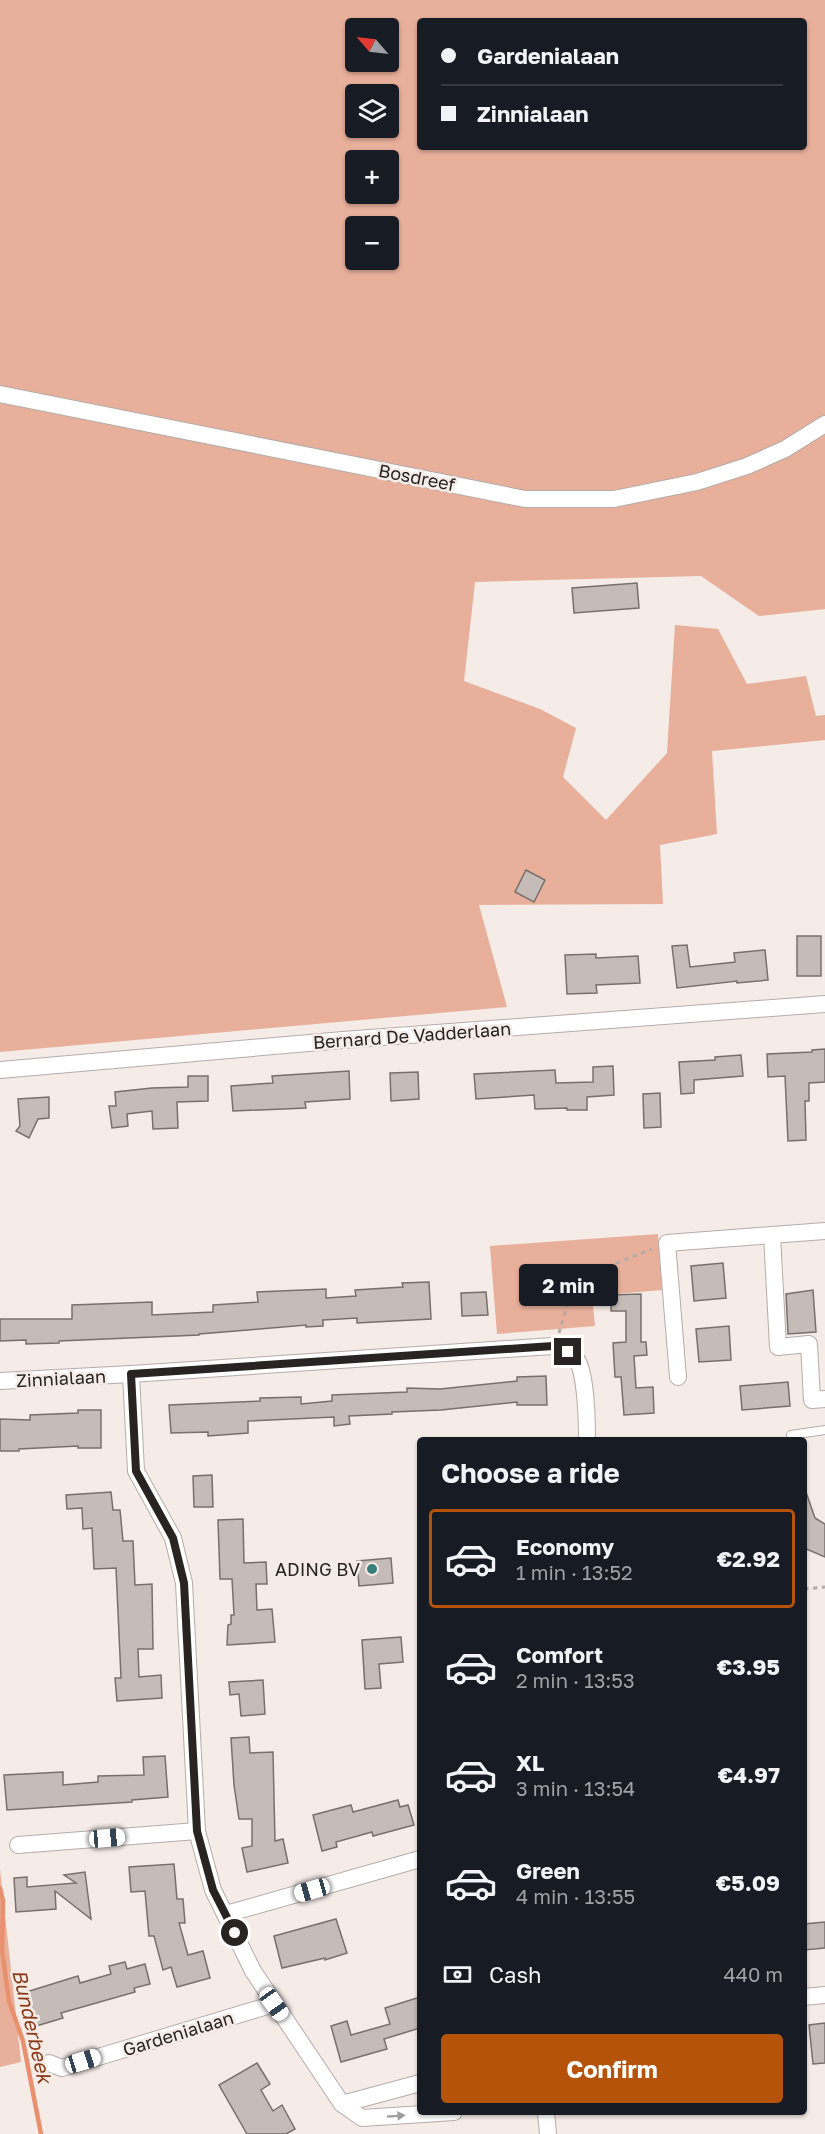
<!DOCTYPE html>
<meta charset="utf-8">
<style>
:root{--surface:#171b24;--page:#242831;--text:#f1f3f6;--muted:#9ea1a6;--line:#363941;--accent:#b45309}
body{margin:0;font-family:"Golos Text",sans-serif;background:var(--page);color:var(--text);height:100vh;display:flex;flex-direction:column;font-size:22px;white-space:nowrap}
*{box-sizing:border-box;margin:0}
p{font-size:20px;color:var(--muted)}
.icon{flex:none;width:33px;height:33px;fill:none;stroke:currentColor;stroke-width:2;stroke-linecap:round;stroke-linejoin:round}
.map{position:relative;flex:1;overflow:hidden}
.sheet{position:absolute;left:417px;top:1437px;width:390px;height:678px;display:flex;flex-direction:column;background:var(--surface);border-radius:6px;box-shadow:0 2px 4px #0004}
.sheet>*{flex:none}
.top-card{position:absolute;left:417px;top:18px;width:390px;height:132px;border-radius:6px;box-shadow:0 2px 4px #0004;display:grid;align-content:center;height:132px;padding:0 24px;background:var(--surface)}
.needle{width:39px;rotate:298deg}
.controls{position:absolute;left:345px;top:18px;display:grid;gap:12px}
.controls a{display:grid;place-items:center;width:54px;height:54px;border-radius:6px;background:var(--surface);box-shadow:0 2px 4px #0004;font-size:30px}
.end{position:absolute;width:27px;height:27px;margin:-14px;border:8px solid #282423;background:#fff;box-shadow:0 0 0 3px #fff}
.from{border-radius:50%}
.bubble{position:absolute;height:42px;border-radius:6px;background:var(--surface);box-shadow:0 2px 4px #0004;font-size:20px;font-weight:700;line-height:42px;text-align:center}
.car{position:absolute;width:18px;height:36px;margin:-18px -9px;border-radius:8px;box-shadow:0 0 4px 2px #0007;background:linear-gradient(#fff 24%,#345 0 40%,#fff 0 76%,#345 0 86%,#fff 0)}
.top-card b{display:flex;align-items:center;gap:21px;height:57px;font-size:22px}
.top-card b+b{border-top:2px solid var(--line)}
.top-card i{width:15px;height:15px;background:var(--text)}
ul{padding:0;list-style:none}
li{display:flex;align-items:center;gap:18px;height:99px;margin:0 12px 9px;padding:0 12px;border:3px solid transparent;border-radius:6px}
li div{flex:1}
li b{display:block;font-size:22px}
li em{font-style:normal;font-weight:700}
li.current{border-color:var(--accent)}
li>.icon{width:54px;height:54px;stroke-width:1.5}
h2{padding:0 24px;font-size:27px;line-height:72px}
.pay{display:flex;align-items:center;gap:15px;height:66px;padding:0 24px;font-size:22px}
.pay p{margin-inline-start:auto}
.button{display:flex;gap:12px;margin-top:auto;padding:12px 24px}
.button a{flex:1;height:69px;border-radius:6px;background:var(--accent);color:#fff;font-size:24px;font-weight:700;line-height:69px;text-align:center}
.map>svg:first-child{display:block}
</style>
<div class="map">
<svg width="825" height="2134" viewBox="0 0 825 2134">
<rect width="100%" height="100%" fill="#f5ebe7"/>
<!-- green -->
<g fill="#e8af9a" fill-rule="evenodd">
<path d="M0,0h825v609l-66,7 -58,-40 -226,6 -11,99 76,28 36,19 -13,49 43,43 61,-67 8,-128 43,4 29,55 59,-8 10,40 9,-1v25l-113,11 5,83 -57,11 3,59 -184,1 28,102 -507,45zM420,21h384v126h-384zM356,28h32v34h-32zM356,94h32v34h-32zM356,160h32v34h-32zM356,226h32v34h-32z"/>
<polygon points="658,1234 662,1290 592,1296 595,1326 497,1334 490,1246"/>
<polygon points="0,1869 21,2062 0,2067"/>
</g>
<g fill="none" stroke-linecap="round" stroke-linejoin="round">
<!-- stream -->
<polyline stroke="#e9906e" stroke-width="4.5" points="0,1888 3,1901 2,1950 9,2001 23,2041 41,2134"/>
</g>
<!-- building -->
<g fill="#c5bbb7" stroke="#79706d" stroke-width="1.5">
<polygon points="637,583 639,608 574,613 572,588"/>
<polygon points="526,870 545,880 534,902 515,892"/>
<rect x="797" y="936" width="24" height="40"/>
<polygon points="687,945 690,967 735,962 734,953 765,950 768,980 737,983 737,981 677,988 672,946"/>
<polygon points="596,954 596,958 638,956 640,983 596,985 597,993 567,994 565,955"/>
<polygon points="825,1049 825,1082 809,1083 809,1101 805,1101 806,1140 788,1141 785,1076 768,1077 767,1054 812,1052 812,1050"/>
<polygon points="741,1055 743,1076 694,1080 694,1093 681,1094 679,1062 715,1060 715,1057"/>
<polygon points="613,1066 614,1095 587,1097 587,1110 567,1110 567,1108 535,1109 534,1095 476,1099 474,1074 555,1070 556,1083 593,1082 593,1067"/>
<polygon points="349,1071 350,1099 305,1102 306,1108 233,1111 231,1086 273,1083 272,1076"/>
<polygon points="418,1072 419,1099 391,1101 390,1073"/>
<polygon points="188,1076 208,1076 208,1101 177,1102 178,1128 153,1129 152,1111 127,1114 128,1126 112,1128 109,1106 116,1106 115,1092 152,1088 188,1087"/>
<polygon points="660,1093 661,1127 644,1128 643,1094"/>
<polygon points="49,1097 49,1118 38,1119 29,1138 16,1131 20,1126 18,1099"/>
<polygon points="723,1263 726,1298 694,1301 691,1266"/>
<polygon points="429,1282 431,1319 357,1323 357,1318 323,1320 323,1326 306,1327 306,1325 236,1331 199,1334 199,1335 59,1341 59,1343 26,1344 26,1340 0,1341 0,1319 72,1319 72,1305 152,1302 152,1315 213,1312 213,1305 258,1302 257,1292 326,1289 326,1298 356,1296 355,1290 403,1287 402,1283"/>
<polygon points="813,1290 816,1332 788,1334 786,1294"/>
<polygon points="486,1292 488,1315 462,1316 461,1293"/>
<polygon points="641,1294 641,1342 646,1342 647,1355 634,1356 636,1388 653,1387 654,1413 624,1415 621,1377 615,1377 613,1343 626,1342 626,1311 611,1311 611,1295"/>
<polygon points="729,1326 731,1360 699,1362 696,1329"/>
<polygon points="546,1376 547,1405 517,1405 517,1402 441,1410 392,1412 392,1414 349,1416 350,1424 334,1426 334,1417 248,1421 248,1433 208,1436 208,1432 171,1433 169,1405 260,1401 260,1398 301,1397 301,1404 332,1401 332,1395 407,1392 407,1388 440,1389 517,1381 517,1377"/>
<polygon points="788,1382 790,1406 742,1410 740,1386"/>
<polygon points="78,1410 101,1410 101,1448 78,1448 78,1446 19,1449 19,1451 0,1451 0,1419 30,1420 30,1415 78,1413"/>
<polygon points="212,1475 213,1507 194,1507 193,1476"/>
<polygon points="111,1492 113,1510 120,1510 123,1541 133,1541 135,1585 152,1584 153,1649 138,1649 139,1677 161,1675 162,1698 117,1701 115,1678 121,1678 116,1568 94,1569 92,1528 83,1529 82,1508 67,1509 66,1495"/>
<polygon points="804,1492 806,1492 815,1518 825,1524 825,1557 804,1548"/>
<polygon points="243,1519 244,1563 266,1562 267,1584 256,1584 257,1610 272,1609 275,1642 227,1645 228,1625 231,1624 231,1615 234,1615 232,1579 220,1579 218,1520"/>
<polygon points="391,1558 393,1583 359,1586 357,1561"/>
<polygon points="401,1637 403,1662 379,1664 381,1688 365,1689 362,1640"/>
<polygon points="263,1680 265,1714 241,1716 239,1694 230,1695 229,1682"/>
<polygon points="249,1737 250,1753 273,1752 275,1841 283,1839 288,1863 247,1872 242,1848 252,1846 252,1819 239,1819 234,1785 231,1738"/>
<polygon points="165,1756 168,1797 132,1800 132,1802 7,1810 4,1775 63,1772 63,1785 98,1782 98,1776 144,1775 143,1757"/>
<polygon points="398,1800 400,1807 408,1805 414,1825 373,1836 372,1832 336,1842 337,1847 322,1851 313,1815 351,1805 353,1812"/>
<polygon points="174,1864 177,1899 183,1899 185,1923 179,1923 188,1955 203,1951 210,1978 177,1987 171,1967 163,1970 154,1936 149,1936 145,1891 131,1892 129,1867"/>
<polygon points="85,1872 91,1919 55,1891 56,1909 16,1912 14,1878 27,1877 27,1887 76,1883 64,1875"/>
<polygon points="336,1919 347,1953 325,1960 325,1958 282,1968 274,1936"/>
<polygon points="825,1922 825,1948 804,1950 804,1924"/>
<polygon points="125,1962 127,1969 145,1964 150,1984 134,1988 135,1992 61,2013 63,2018 33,2027 23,1993 78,1976 80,1983 111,1974 109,1966"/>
<polygon points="420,1997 420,2028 384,2039 387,2049 341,2062 331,2026 347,2021 351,2035 390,2024 385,2008"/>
<polygon points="825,2023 825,2063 813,2064 809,2025"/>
<polygon points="257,2063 270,2084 261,2090 273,2111 282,2105 295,2129 286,2134 247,2134 219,2085"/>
</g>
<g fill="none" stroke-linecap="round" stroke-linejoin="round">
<defs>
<polyline id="service" points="791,1435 825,1430"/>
<g id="minor">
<polyline points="0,394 525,499 614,499 697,482 747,466 785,449 825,424"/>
<polyline points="0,1070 343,1040 825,1004"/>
<polyline points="772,1235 778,1347 809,1344 812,1400 825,1399"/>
<polyline points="131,1374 136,1471 173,1538 184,1583 197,1831 213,1890 253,1971 342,2104 362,2118 454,2112"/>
<polyline points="678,1377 667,1243 825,1231"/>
<path d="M0,1381l131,-7 422,-28c8,3 18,6 24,14 9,15 10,62 10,80"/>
<polyline points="18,1845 197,1831"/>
<polyline points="226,1914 420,1859"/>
<polyline points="804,1997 825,1995"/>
<polyline points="49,2063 62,2068 274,2004"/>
<polyline points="342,2104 420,2083"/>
<polyline points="546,2112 548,2134"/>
</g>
</defs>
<!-- service casing -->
<use href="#service" stroke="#b5aca8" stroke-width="10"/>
<!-- minor casing -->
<use href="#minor" stroke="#b5aca8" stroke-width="18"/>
<!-- path -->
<g stroke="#b5aca9" stroke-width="3" stroke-dasharray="4.5 4.5" stroke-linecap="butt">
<polyline points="559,1333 574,1282 606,1267 652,1249"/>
<polyline points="804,1589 825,1587"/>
</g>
<!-- service -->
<use href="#service" stroke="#fff" stroke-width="8"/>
<!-- minor -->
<use href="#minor" stroke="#fff" stroke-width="16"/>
</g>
<!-- one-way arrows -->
<defs><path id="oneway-solid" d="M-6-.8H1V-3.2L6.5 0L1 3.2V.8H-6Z" transform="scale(1.5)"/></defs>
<use fill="#9e9c9c" href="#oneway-solid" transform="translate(396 2116) rotate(-4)"/>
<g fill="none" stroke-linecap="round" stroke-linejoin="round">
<!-- route -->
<polyline stroke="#282423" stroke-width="8" points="235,1933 213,1890 197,1831 184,1583 173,1538 136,1471 131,1374 553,1346 568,1352"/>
</g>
<!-- markers -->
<circle fill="#367f7b" stroke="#f5ebe7" stroke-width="2" cx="372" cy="1569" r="6"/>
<g text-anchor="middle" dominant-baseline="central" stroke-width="5" stroke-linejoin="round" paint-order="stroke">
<!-- street labels -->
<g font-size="18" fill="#282423" stroke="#f5ebe7">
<text transform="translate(417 477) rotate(11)">Bosdreef</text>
<text transform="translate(412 1035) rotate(-4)">Bernard De Vadderlaan</text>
<text transform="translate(61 1378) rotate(-3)">Zinnialaan</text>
<text transform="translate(178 2033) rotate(-17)">Gardenialaan</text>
</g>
<!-- poi labels -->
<g font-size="18" fill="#282423" stroke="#f5ebe7" text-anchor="end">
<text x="360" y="1569">ADING BV</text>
</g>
<!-- water labels -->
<g font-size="20" font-style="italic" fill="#8b3b1a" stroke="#f5ebe7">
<text transform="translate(33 2026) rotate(77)">Bunderbeek</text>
</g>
</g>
</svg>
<div class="controls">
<a><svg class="needle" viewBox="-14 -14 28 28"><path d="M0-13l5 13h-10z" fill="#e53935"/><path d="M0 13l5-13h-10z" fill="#9ea1a6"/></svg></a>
<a><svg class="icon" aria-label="layers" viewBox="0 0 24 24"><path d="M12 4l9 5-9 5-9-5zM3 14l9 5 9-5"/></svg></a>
<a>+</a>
<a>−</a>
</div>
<i class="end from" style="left:235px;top:1933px"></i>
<i class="end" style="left:568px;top:1352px"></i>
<div class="bubble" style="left:519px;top:1264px;width:99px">2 min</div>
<i class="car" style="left:107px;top:1838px;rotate:85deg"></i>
<i class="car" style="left:312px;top:1890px;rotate:254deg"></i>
<i class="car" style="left:274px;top:2004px;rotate:145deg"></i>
<i class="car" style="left:83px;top:2061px;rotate:73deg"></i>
<div class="top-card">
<b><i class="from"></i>Gardenialaan</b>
<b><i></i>Zinnialaan</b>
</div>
<section class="sheet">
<h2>Choose a ride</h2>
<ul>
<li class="current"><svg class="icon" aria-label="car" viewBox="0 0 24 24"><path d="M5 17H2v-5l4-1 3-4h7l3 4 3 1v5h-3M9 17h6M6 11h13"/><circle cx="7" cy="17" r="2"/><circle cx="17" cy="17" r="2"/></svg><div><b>Economy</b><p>1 min · 13:52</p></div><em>€2.92</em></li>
<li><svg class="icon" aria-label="car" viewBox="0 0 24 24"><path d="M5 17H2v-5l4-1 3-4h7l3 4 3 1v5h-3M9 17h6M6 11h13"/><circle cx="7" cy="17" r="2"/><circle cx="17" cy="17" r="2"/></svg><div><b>Comfort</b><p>2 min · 13:53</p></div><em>€3.95</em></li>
<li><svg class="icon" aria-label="car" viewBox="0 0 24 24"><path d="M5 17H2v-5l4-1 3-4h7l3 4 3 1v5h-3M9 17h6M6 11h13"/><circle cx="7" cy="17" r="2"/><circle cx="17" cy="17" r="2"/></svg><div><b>XL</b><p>3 min · 13:54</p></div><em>€4.97</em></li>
<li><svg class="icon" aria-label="car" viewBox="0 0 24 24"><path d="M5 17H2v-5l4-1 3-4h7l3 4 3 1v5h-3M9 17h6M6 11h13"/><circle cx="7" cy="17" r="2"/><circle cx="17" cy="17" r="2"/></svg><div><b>Green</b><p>4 min · 13:55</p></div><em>€5.09</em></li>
</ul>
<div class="pay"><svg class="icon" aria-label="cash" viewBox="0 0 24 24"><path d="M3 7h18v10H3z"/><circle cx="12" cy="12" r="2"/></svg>Cash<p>440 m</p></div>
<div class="button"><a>Confirm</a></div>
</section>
</div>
